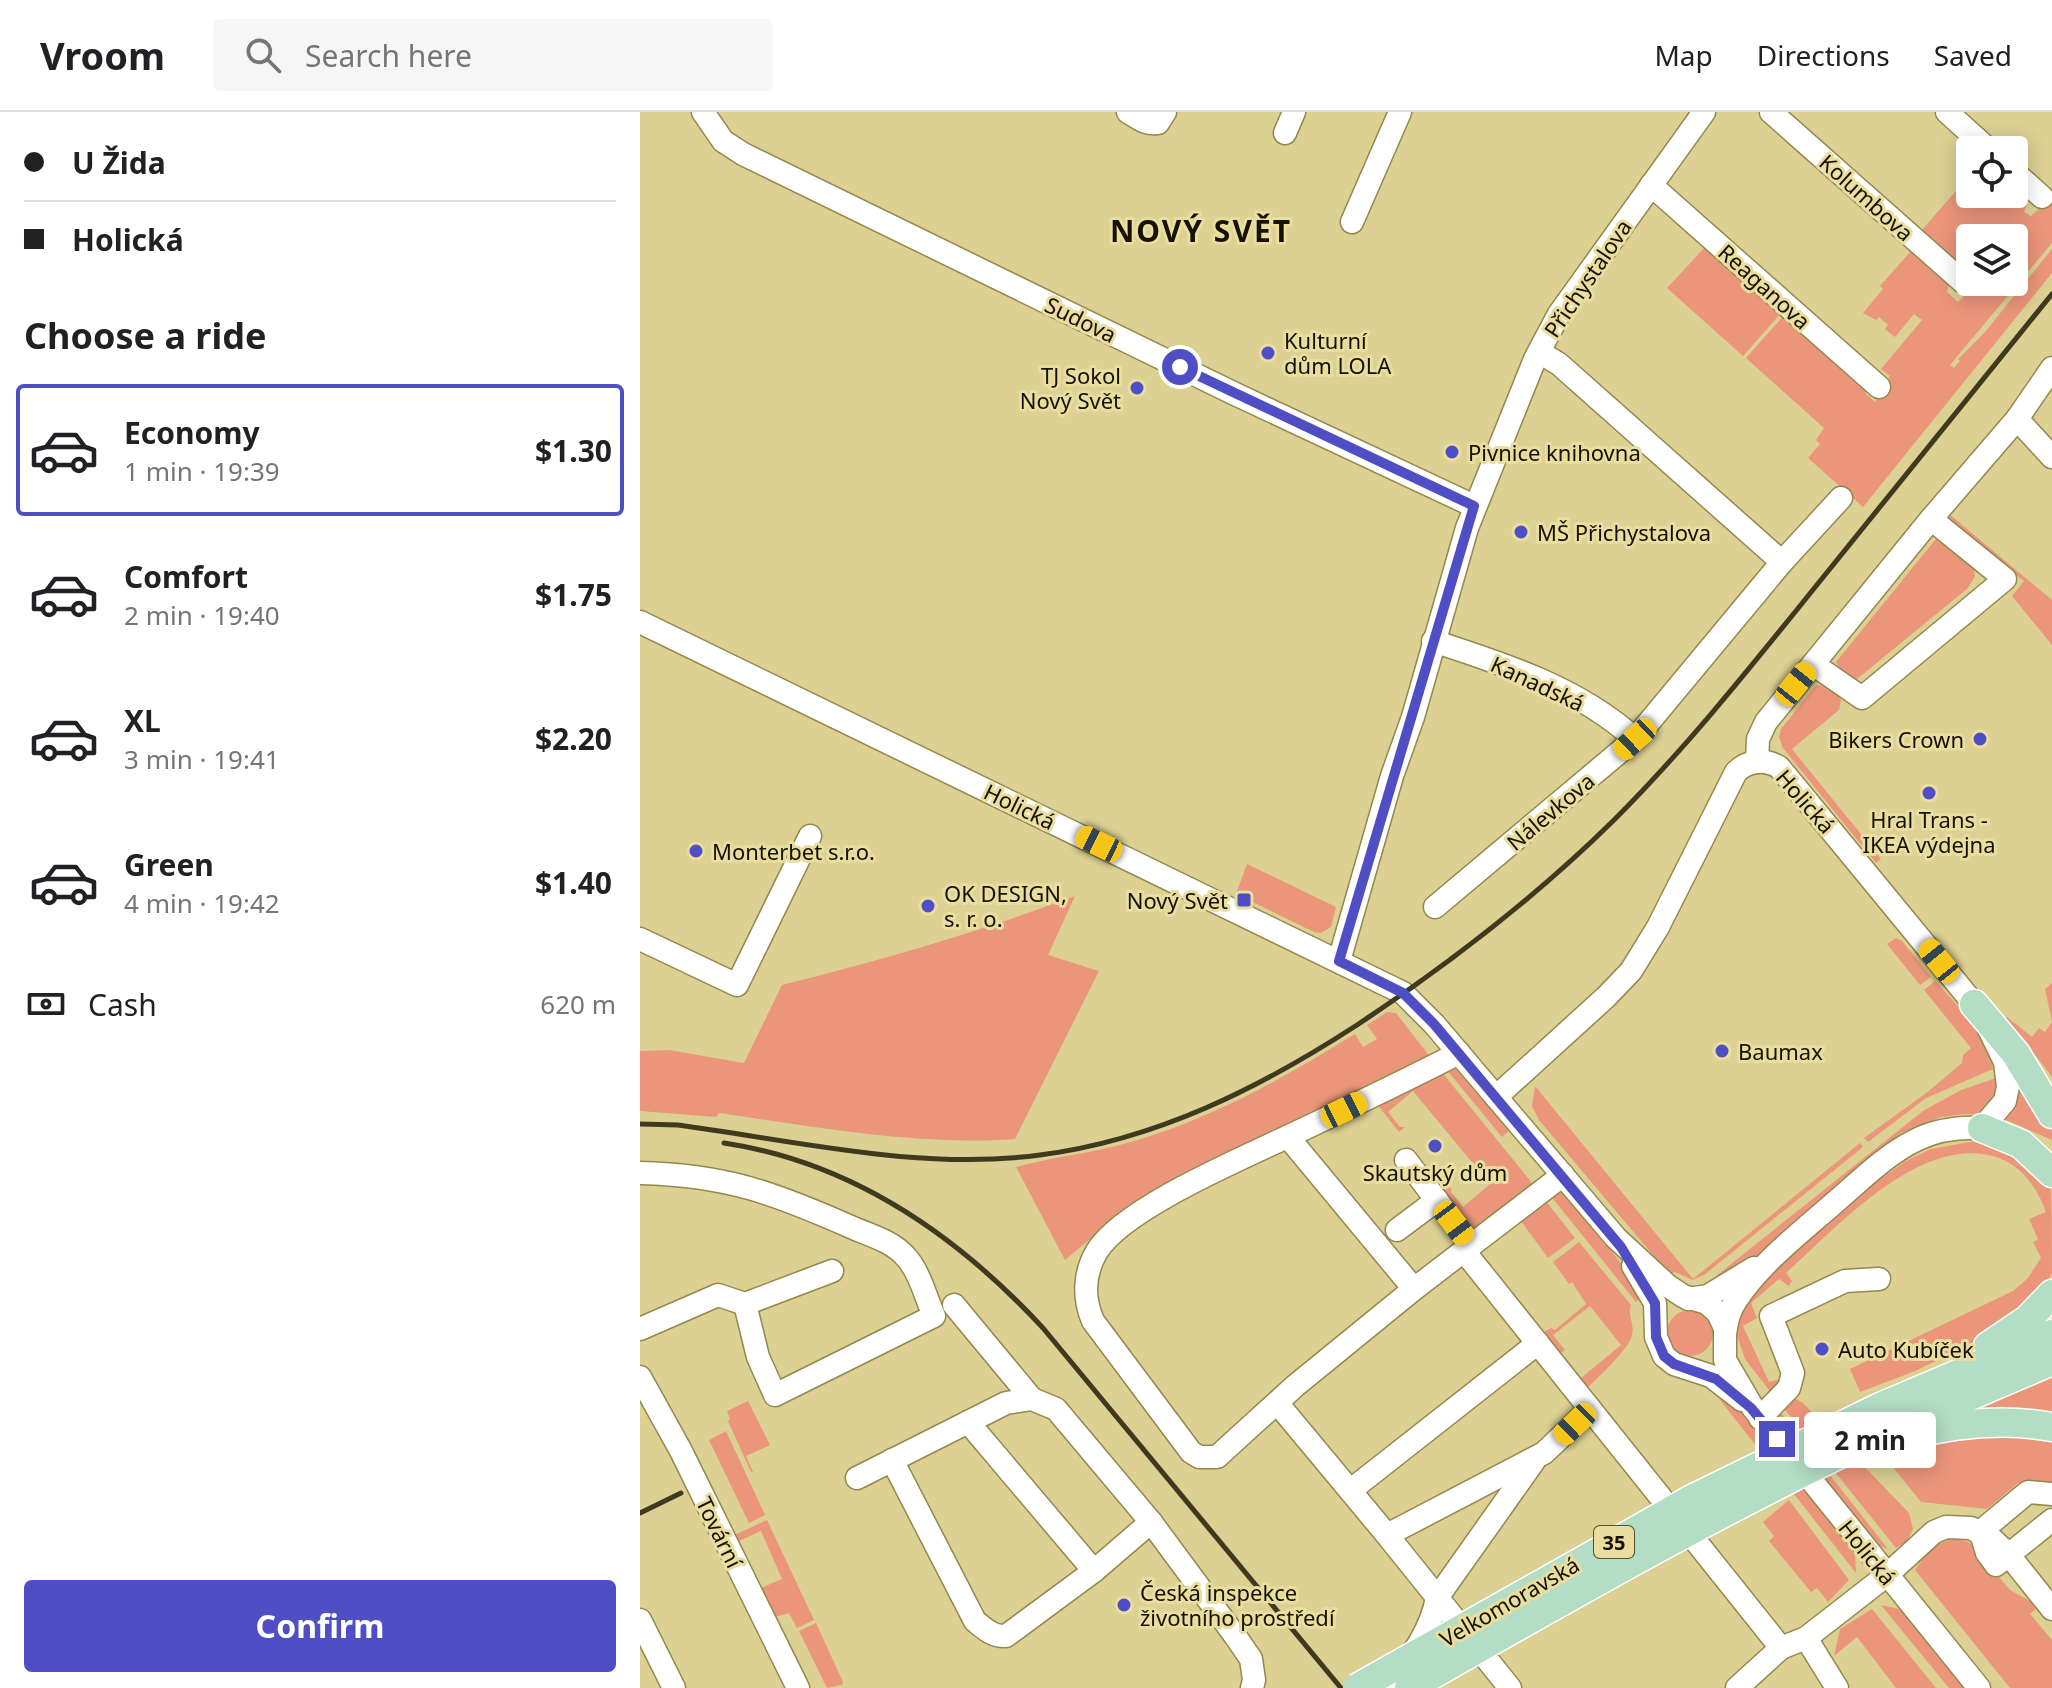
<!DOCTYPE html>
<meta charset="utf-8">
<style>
:root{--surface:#fff;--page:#f6f6f6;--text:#202124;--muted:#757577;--line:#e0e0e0;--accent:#504ec5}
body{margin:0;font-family:"Noto Sans",sans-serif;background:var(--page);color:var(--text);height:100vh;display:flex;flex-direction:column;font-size:30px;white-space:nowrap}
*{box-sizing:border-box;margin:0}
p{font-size:26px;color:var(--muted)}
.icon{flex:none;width:44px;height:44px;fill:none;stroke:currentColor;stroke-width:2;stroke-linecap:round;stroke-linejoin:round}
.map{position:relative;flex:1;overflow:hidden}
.details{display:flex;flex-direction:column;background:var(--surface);width:640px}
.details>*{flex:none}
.banner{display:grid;align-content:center;height:176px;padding:0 24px;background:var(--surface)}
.fabs{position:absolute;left:1316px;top:24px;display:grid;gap:16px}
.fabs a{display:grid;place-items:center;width:72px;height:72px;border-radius:8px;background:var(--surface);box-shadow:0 4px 20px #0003;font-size:40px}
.end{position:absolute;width:36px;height:36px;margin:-18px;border:10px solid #504ec5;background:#fff;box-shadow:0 0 0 4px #fff}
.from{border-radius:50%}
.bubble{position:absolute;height:56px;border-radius:8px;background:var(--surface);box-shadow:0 4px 20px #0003;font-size:26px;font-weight:700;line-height:56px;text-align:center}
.car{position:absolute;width:24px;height:48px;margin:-24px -12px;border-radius:10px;box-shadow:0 0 6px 2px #0007;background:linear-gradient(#f5c518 24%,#345 0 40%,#f5c518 0 76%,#345 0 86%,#f5c518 0)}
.banner b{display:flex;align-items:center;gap:28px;height:76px;font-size:30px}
.banner b+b{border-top:2px solid var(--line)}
.banner i{width:20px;height:20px;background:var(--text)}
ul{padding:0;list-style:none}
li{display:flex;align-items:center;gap:24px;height:132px;margin:0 16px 12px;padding:0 8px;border:4px solid transparent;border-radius:8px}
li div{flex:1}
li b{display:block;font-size:30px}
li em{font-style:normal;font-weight:700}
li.on{border-color:var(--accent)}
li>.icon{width:72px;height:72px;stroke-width:1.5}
h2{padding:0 24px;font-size:36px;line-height:96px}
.pay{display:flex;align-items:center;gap:20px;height:88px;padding:0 24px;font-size:30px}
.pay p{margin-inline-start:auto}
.action{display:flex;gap:16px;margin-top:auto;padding:16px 24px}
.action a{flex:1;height:92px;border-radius:8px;background:var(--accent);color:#fff;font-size:32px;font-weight:700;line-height:92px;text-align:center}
header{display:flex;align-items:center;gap:48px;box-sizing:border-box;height:112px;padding:0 40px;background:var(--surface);border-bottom:2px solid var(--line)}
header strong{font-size:38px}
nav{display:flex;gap:44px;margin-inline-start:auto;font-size:28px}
.search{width:560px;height:72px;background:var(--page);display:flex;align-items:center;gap:20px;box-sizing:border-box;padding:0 28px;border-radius:8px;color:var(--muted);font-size:30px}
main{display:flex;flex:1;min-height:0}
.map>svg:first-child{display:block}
</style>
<header>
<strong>Vroom</strong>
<div class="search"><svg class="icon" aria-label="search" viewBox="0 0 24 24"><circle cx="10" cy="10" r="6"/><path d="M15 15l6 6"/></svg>Search here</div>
<nav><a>Map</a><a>Directions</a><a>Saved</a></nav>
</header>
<main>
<section class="details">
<div class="banner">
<b><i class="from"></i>U Žida</b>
<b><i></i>Holická</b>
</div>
<h2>Choose a ride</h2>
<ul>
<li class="on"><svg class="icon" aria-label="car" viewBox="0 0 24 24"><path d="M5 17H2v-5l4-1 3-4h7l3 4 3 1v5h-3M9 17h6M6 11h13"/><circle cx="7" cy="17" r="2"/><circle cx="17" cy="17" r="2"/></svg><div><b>Economy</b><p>1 min · 19:39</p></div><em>$1.30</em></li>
<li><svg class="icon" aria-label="car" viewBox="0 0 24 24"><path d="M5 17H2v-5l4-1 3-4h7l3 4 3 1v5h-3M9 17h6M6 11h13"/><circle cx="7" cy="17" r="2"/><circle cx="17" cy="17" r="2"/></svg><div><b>Comfort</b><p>2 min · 19:40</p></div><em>$1.75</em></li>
<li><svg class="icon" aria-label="car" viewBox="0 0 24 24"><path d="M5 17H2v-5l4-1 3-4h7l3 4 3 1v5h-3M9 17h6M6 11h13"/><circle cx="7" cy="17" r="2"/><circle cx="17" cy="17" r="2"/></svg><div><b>XL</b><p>3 min · 19:41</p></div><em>$2.20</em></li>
<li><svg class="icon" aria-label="car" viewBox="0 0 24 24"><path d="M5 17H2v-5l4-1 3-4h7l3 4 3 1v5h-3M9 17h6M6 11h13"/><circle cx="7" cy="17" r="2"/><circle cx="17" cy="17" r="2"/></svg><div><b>Green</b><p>4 min · 19:42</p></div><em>$1.40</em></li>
</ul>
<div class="pay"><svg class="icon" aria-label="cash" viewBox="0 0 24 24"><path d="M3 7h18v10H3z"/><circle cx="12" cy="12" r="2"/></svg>Cash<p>620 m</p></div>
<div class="action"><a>Confirm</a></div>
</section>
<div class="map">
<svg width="1412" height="1576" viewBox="0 0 1412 1576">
<rect width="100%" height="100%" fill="#dcd093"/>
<!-- green -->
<g fill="#eb967b" fill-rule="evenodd">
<polygon points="1330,63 1330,82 1374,82 1374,69 1390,83 1384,100 1391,104 1412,85 1412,131 1310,253 1314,256 1320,249 1318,247 1345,220 1412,137 1412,161 1223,395 1168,346 1180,332 1176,328 1184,316 1106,246 1145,202 1231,274 1225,281 1235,290 1250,264 1241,257 1282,208 1274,202 1255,225 1245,217 1248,213 1239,205 1236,208 1223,201 1243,177 1240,174 1271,139 1274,139 1310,168 1307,180 1318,190 1337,170 1374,170 1374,126 1330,126 1330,163 1280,120"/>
<polygon points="1067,133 1142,200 1103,244 1027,176"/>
<polygon points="1308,401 1412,488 1412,533 1372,484 1384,469 1311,414 1306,405"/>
<path d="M1295,428h7l32,26 1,10 -7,12 -111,91c-8,0 -18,-9 -21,-17z"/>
<path d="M1176,573c11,1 19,5 25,15l-2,10 -47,39 89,110 -5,4 -93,-115 -4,-11 2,-8z"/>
<polygon points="607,752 696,795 691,815 681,821 674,820 596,782"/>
<path d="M435,784l-27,59 51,16 -84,168c-100,7 -198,-12 -296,-26l-3,4 -76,-6v-60l29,-1 75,13 38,-78c100,-25 197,-53 293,-89z"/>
<polygon points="1256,826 1262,829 1291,865 1280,873 1247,832"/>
<path d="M1295,869c21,23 55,56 58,88l-67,29 -58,44 -4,-4 65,-47 33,-28 1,-8 8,-7 -47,-58z"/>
<polygon points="1412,871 1412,965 1396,944 1394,945 1364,908 1367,905 1392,925 1399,916 1405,920 1412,910 1405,877"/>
<path d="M747,900l9,1 35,45 -312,164 -29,17 -25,21 -49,-93c44,-12 88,-15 131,-30 75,-24 141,-62 208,-103l8,13 14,-8 -10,-14z"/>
<polygon points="813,956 817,958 837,982 871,1017 862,1025 806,957"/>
<polygon points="801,959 892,1071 832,1119 798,1068 805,1062 811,1070 808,1073 812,1078 811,1080 823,1095 850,1072 773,979 748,1000 760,1015 765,1015 759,1020 737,992"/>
<polygon points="1373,961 1412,1014 1412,1028 1362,1006"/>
<polygon points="1362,964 1363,976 1342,1003 1325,1002 1301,1005 1261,1021 1099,1159 1081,1171 1076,1164 1283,999 1321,978"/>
<polygon points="895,974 1053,1167 1220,1031 1223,1035 1064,1163 1053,1168 1035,1160 1029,1162 899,1008 892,994"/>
<path d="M1335,1029c28,5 65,21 76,50 1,15 1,63 1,82l-5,10 -58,53 -74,35 -55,21 -10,-23 163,-78 15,-13 13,-20 -8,-16 5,-3 -9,-20 17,-7c-9,-24 -23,-45 -47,-54 -77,-27 -161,69 -213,115l6,8 -3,5 -10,-7 -28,24 6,15 -14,8 26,56 12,-3v4l-9,11 -27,-35 -7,-21 1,-16 12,-32 112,-99 43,-30 25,-12z"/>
<polygon points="917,1081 924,1081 1005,1181 996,1190 910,1083"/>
<polygon points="905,1088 935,1126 908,1146 878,1105"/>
<path d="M939,1130l52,63c-4,11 4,19 1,30 -3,15 -37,45 -49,57l-8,-9 46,-38 -31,-39 -37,29 12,15 -4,3 -17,-21 7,-4 4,2 31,-26 -14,-22 -3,2 -16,-22z"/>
<circle cx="1050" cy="1221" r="23"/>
<polygon points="1412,1260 1412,1305 1320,1299"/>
<polygon points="1073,1279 1087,1283 1207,1430 1215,1443 1216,1461"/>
<polygon points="1156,1287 1163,1291 1269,1401 1273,1417 1267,1429 1256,1436 1142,1294"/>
<polygon points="108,1289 130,1333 106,1344 113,1360 111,1360 88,1309 90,1307 87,1299"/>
<polygon points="1139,1298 1248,1437 1237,1433 1136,1309"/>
<polygon points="1349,1318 1412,1323 1412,1374 1378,1371 1347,1397 1281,1390 1253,1355 1249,1347 1272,1337 1271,1332"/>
<polygon points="86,1319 125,1403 109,1411 69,1328"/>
<polygon points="1149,1388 1209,1468 1188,1490 1177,1476 1171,1480 1129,1429 1134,1424 1123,1410"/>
<path d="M127,1408l47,100 -17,8 -8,-15 -21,6 -40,-81zM121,1419l21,48 -21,9 -22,-47z"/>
<path d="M1314,1426l15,4 41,48 29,16 -9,8 22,26v48h-42l-95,-118c9,-14 22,-28 39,-32z"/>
<polygon points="1241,1493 1260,1497 1325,1576 1309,1576"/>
<polygon points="1232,1497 1296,1576 1256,1576 1217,1525 1194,1544 1200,1517"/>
<polygon points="176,1511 203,1570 202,1573 187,1576 159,1519"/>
</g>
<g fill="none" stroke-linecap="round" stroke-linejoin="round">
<defs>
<g id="minor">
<polyline points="63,0 83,29 103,42 593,281 834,394"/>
<path d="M488,0c10,6 18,13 30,11l7,-11"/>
<polyline points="1131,0 1323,170"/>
<polyline points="1307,0 1349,38"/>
<polyline points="645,21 654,0"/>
<polyline points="1374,60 1402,85"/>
<polyline points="1011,73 1239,275"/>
<polyline points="712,110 760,0"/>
<polyline points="899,240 919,252 1142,450"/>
<polyline points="1377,307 1412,256"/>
<polyline points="1291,407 1377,307 1412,345"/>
<polyline points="0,510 763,881 794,912 976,1126 1028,1174 1043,1184 1067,1191 1078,1201 1085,1216 1085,1248 1113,1296 1339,1576"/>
<path d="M793,529c71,23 146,47 202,98"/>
<polyline points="1117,650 1118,627 1126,610 1291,407 1365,467 1222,586 1173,552"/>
<polyline points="795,795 995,627 1142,450 1201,386"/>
<polyline points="0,827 97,873 170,724"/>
<polyline points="699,849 752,664 773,605 827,416 895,247 919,202 1064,0"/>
<path d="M819,941c-56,29 -113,56 -170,83 -48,23 -165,72 -192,115 -13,22 -14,47 -4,70l98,131 8,5h18l78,-71 119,-97 149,-114"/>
<path d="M856,985l110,-100 25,-26 27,-44 78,-155c12,-12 29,-13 43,-5l195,237 13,21 18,37 3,25 -3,14 -23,27c-23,-1 -46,2 -66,12 -31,15 -57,42 -83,64 -32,28 -73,60 -96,95 -8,11 -10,22 -12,35"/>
<polyline points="648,1025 774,1177"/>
<polyline points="766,1048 831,1133"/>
<path d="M0,1061c86,2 134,20 211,54 18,8 41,14 54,29 14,14 21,42 29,60l-159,79 -17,-38 -13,-53"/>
<polyline points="757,1118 797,1088"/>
<polyline points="824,1139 1141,1536"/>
<polyline points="993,1154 1015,1191 1016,1225 1024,1244 1034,1252 1071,1264 1102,1288"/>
<polyline points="1048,1187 1068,1184 1114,1156"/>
<polyline points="314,1193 392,1287"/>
<polyline points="0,1217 78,1183 105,1192 192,1159"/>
<polyline points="0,1265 41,1339 158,1576"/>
<polyline points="638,1292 747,1423 904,1341 950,1297"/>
<polyline points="1120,1306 1149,1276 1153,1261 1131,1204 1205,1169 1239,1167"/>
<polyline points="328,1310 454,1459 511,1410"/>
<path d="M252,1348l83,161c10,8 18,16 31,15l88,-65"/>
<polyline points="217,1366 366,1291 392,1287 416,1297 511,1410 596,1525 611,1547 614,1568 612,1576"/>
<polyline points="711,1378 898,1231"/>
<polyline points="1340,1420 1388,1380 1412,1382"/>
<polyline points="1341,1421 1347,1441 1356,1453 1412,1408"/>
<polyline points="747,1423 870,1576"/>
<polyline points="0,1508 34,1576"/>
<polyline points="1166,1526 1197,1576"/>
<path d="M747,1576c22,-29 43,-54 50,-90l97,-137"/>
<polyline points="1097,1576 1141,1536 1166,1526 1247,1463 1294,1420 1306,1415 1331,1416 1353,1428 1368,1442 1412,1497"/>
</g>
<g id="major">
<polyline points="1334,892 1376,942 1412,1002"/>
<polyline points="1342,1016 1381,1032 1412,1061"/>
<polyline points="1348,1234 1388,1207 1412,1182"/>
<polyline points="1238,1296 1412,1222"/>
<polyline points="1267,1311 1412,1249"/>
<path d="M1224,1335c62,-18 123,-32 188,-20"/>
</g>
</defs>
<!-- minor casing -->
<use href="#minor" stroke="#93884d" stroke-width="25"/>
<!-- major casing -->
<use href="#major" stroke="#fff" stroke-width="31"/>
<!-- minor -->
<use href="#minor" stroke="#fff" stroke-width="22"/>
<!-- major -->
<use href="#major" stroke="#b3ddc5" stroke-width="28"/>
<!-- rail -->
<g stroke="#3f3a1f" stroke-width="5">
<path d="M0,1012l38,1c119,16 242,46 362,30 116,-15 220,-67 317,-130 92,-61 179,-128 257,-205 72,-72 135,-151 198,-229 80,-99 160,-198 240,-297"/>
<path d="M84,1031c127,19 233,92 319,185l298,360"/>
<polyline points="0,1401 41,1381"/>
</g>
<defs>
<g id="major-bridge">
<polyline points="717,1576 1052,1387 1238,1296"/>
<path d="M769,1576c158,-90 314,-180 479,-257"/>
</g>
</defs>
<!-- major-bridge casing -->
<use href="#major-bridge" stroke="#fff" stroke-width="31" stroke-linecap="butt"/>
<!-- major-bridge -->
<use href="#major-bridge" stroke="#b3ddc5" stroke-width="28"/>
</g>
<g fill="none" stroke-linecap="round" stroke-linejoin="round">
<!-- route -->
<polyline stroke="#504ec5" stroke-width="10" points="540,255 834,394 699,849 763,881 794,912 981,1135 1015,1191 1016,1225 1024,1244 1034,1252 1076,1267 1111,1296 1137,1327"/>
</g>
<!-- markers -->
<g fill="#504ec5" stroke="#e9dd9f" stroke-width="3">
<circle cx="628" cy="241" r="8"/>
<circle cx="497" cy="276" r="8"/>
<circle cx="812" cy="340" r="8"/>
<circle cx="881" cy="420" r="8"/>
<circle cx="1340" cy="627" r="8"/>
<circle cx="1289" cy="681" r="8"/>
<circle cx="56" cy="739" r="8"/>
<rect x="596" y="780" width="16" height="16" rx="4"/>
<circle cx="288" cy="794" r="8"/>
<circle cx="1082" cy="939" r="8"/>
<circle cx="795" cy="1034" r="8"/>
<circle cx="1182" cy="1237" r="8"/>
<circle cx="484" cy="1493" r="8"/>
</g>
<g text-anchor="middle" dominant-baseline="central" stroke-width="6" stroke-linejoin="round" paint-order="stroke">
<!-- shield labels -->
<rect fill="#e9dd9f" stroke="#554f30" stroke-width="2" x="954" y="1414" width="40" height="32" rx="6"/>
<g font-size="20" font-weight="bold" fill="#161200">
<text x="974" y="1430">35</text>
</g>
<!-- street labels -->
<g font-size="22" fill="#161200" stroke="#e9dd9f">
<text transform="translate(1227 85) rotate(42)">Kolumbova</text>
<text transform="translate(947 166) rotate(-56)">Přichystalova</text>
<text transform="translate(1125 174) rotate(42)">Reaganova</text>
<text transform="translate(441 207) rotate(26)">Sudova</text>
<text transform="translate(898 571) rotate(25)">Kanadská</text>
<text transform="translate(1166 689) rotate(49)">Holická</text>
<text transform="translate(380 694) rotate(26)">Holická</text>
<text transform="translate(910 699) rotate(-40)">Nálevkova</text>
<text transform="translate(80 1420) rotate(64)">Tovární</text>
<text transform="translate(1228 1440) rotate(51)">Holická</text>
<text transform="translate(869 1489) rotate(-30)">Velkomoravská</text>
</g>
<!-- poi labels -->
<g font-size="22" fill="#161200" stroke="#e9dd9f" text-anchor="start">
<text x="644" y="228">Kulturní<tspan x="644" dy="25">dům LOLA</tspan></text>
<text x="481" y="263" text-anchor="end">TJ Sokol<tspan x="481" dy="25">Nový Svět</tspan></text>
<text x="828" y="340">Pivnice knihovna</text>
<text x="897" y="420">MŠ Přichystalova</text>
<text x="1324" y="627" text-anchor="end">Bikers Crown</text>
<text x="1289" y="707" text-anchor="middle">Hral Trans -<tspan x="1289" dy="25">IKEA výdejna</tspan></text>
<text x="72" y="739">Monterbet s.r.o.</text>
<text x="304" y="781">OK DESIGN,<tspan x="304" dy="25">s. r. o.</tspan></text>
<text x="588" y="788" text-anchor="end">Nový Svět</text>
<text x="1098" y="939">Baumax</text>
<text x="795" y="1060" text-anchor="middle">Skautský dům</text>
<text x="1198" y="1237">Auto Kubíček</text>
<text x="500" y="1480">Česká inspekce<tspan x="500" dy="25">životního prostředí</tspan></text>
</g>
<!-- district labels -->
<g font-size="30" font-weight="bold" letter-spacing="2" fill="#161200" stroke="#e9dd9f">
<text x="561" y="118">NOVÝ SVĚT</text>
</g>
</g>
</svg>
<div class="fabs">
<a><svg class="icon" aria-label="locate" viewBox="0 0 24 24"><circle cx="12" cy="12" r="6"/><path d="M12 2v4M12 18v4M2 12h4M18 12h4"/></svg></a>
<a><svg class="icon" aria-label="layers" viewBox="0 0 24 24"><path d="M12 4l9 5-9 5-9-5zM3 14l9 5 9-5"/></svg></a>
</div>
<i class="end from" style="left:540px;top:255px"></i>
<i class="end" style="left:1137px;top:1327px"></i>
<div class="bubble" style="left:1164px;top:1300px;width:132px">2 min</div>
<i class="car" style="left:1156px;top:572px;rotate:39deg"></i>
<i class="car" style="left:995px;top:627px;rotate:227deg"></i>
<i class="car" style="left:459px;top:732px;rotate:296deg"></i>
<i class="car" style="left:1299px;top:849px;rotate:321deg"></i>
<i class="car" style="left:704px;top:998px;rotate:64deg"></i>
<i class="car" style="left:814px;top:1111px;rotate:143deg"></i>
<i class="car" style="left:935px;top:1312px;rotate:226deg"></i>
</div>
</main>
